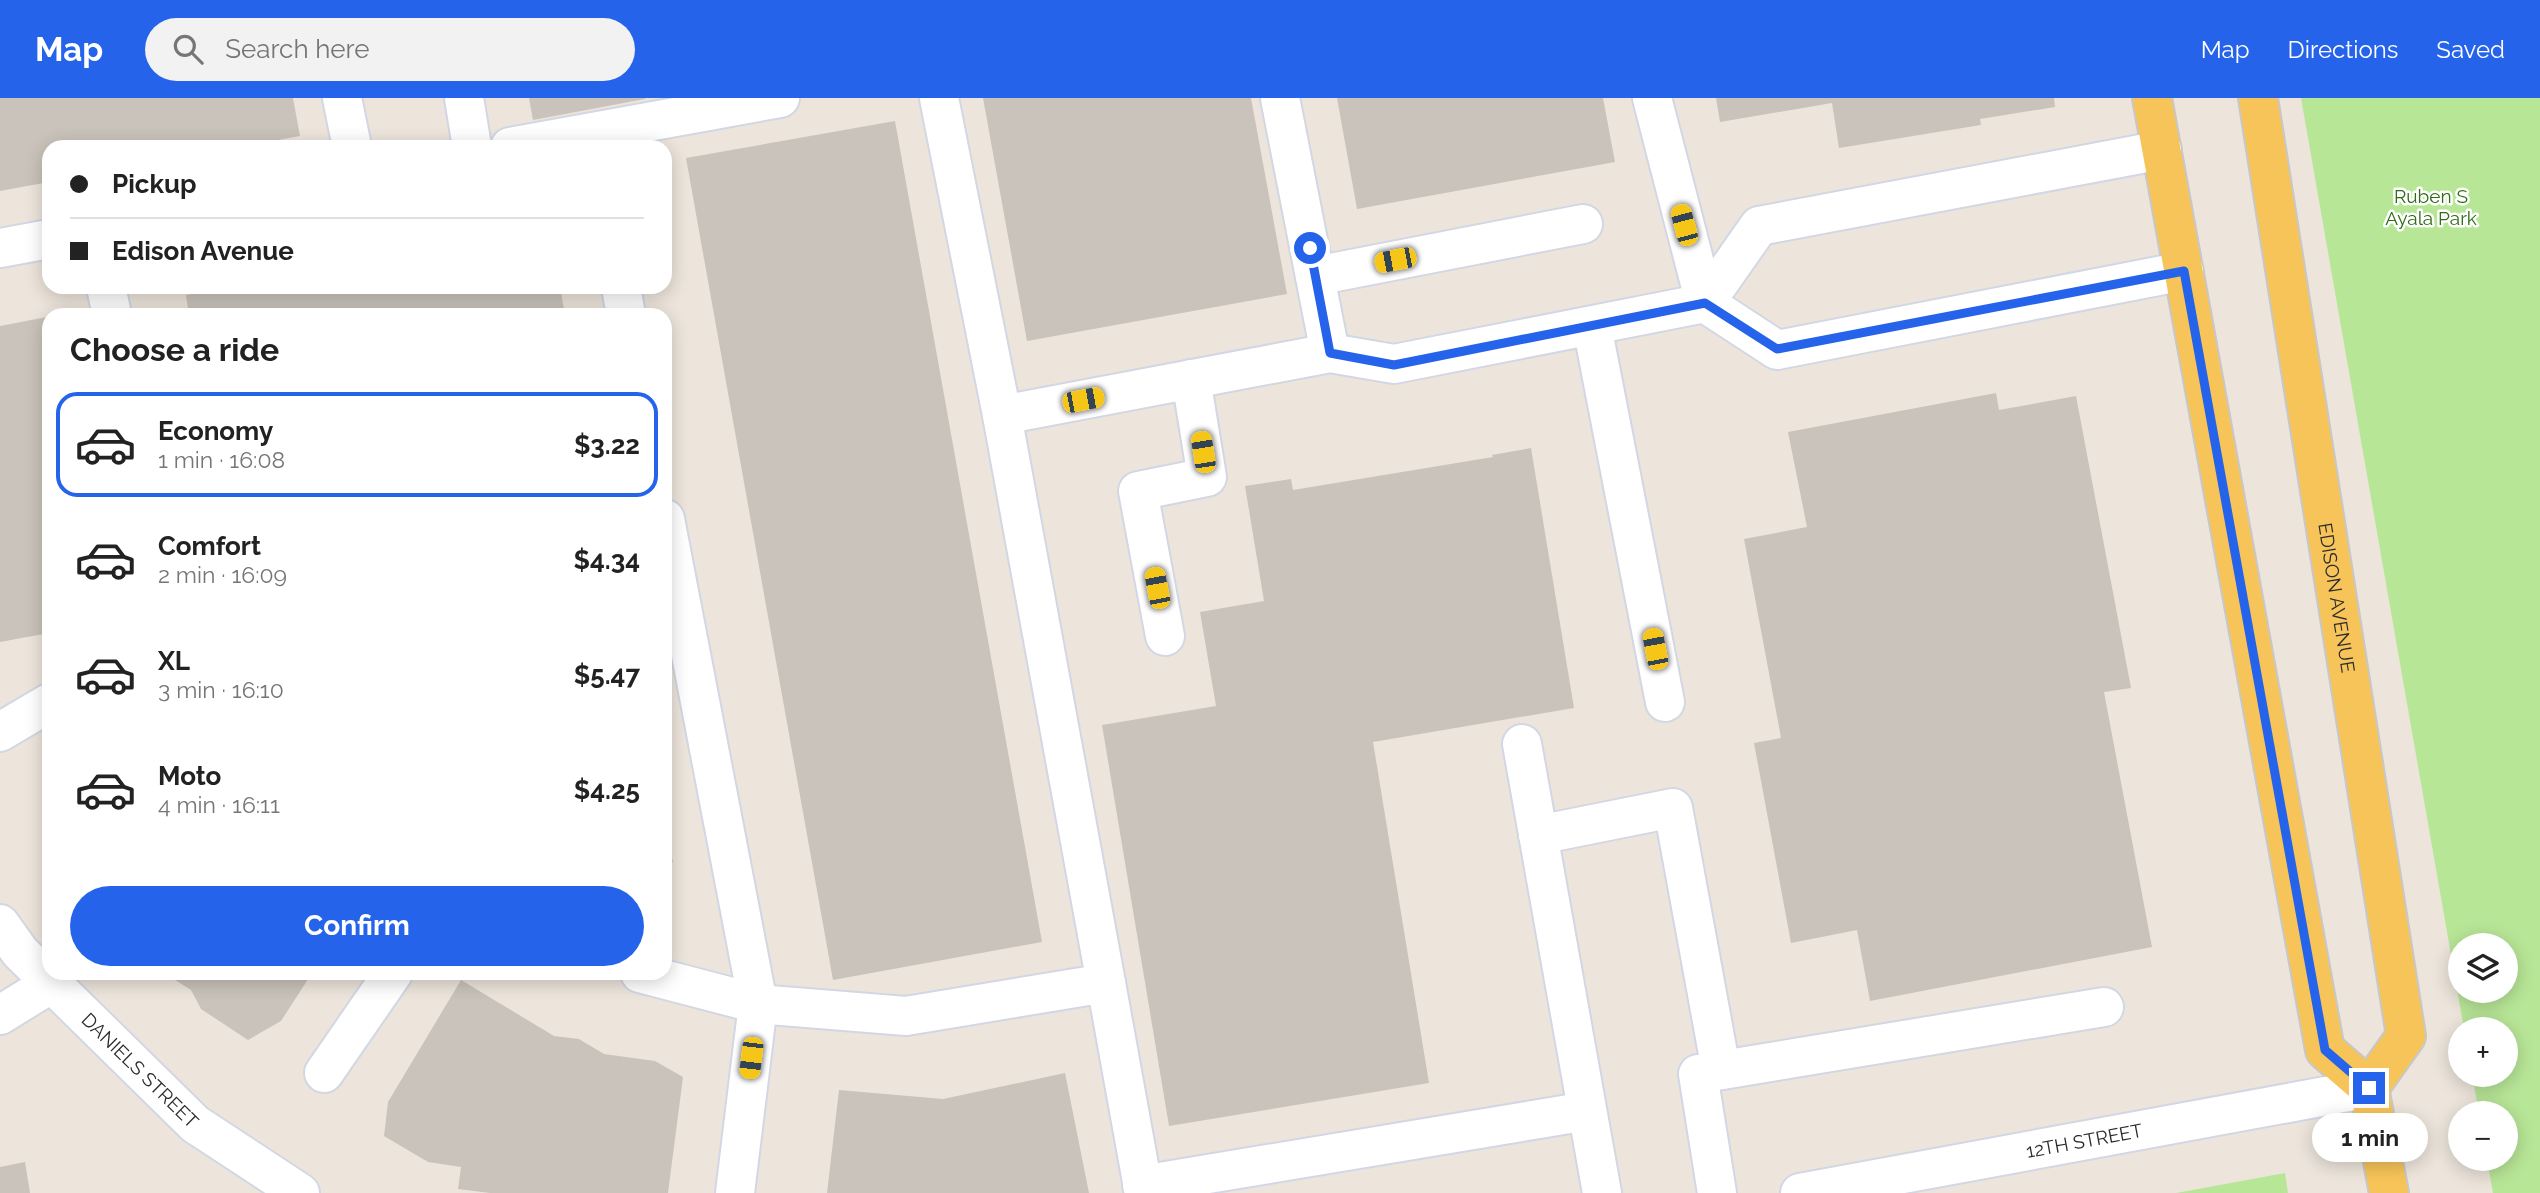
<!DOCTYPE html>
<meta charset="utf-8">
<style>
:root{--surface:#fff;--page:#f2f2f2;--text:#222;--muted:#767676;--line:#e0e0e0;--accent:#2563eb}
body{margin:0;font-family:Raleway,sans-serif;background:var(--page);color:var(--text);height:100vh;display:flex;flex-direction:column;font-size:26px;white-space:nowrap}
*{box-sizing:border-box;margin:0}
p{font-size:23px;color:var(--muted)}
.icon{flex:none;width:38px;height:38px;fill:none;stroke:currentColor;stroke-width:2;stroke-linecap:round;stroke-linejoin:round}
.map{position:relative;flex:1;overflow:hidden}
.drawer{position:absolute;left:42px;top:210px;width:630px;height:672px;display:flex;flex-direction:column;background:var(--surface);border-radius:21px;box-shadow:0 4px 18px #0003}
.drawer>*{flex:none}
.top-card{position:absolute;left:42px;top:42px;width:630px;height:154px;border-radius:21px;box-shadow:0 4px 18px #0003;display:grid;align-content:center;height:154px;padding:0 28px;background:var(--surface)}
.fabs{position:absolute;left:2448px;top:835px;display:grid;gap:14px}
.fabs a{display:grid;place-items:center;width:70px;height:70px;border-radius:50%;background:var(--surface);box-shadow:0 4px 18px #0003;font-size:35px}
.end{position:absolute;width:32px;height:32px;margin:-16px;border:9px solid #2563eb;background:#fff;box-shadow:0 0 0 4px #fff}
.from{border-radius:50%}
.bubble{position:absolute;height:49px;border-radius:24px;background:var(--surface);box-shadow:0 4px 18px #0003;font-size:23px;font-weight:700;line-height:49px;text-align:center}
.car{position:absolute;width:21px;height:42px;margin:-21px -10px;border-radius:9px;box-shadow:0 0 5px 2px #0007;background:linear-gradient(#f5c518 24%,#345 0 40%,#f5c518 0 76%,#345 0 86%,#f5c518 0)}
.top-card b{display:flex;align-items:center;gap:24px;height:66px;font-size:26px}
.top-card b+b{border-top:2px solid var(--line)}
.top-card i{width:18px;height:18px;background:var(--text)}
ul{padding:0;list-style:none}
li{display:flex;align-items:center;gap:21px;height:105px;margin:0 14px 10px;padding:0 14px;border:4px solid transparent;border-radius:21px}
li div{flex:1}
li b{display:block;font-size:26px}
li em{font-style:normal;font-weight:700}
li.on{border-color:var(--accent)}
li>.icon{width:63px;height:63px;stroke-width:1.5}
h2{padding:0 28px;font-size:32px;line-height:84px}
.button{display:flex;gap:14px;margin-top:auto;padding:14px 28px}
.button a{flex:1;height:80px;border-radius:42px;background:var(--accent);color:#fff;font-size:28px;font-weight:700;line-height:80px;text-align:center}
header{display:flex;align-items:center;gap:42px;box-sizing:border-box;height:98px;padding:0 35px;background:var(--accent);color:#fff}
header strong{font-size:33px}
nav{display:flex;gap:38px;margin-inline-start:auto;font-size:24px}
.search{width:490px;height:63px;background:var(--page);display:flex;align-items:center;gap:18px;box-sizing:border-box;padding:0 24px;border-radius:38px;color:var(--muted);font-size:26px}
.map>svg:first-child{display:block}
</style>
<header>
<strong>Map</strong>
<div class="search"><svg class="icon" aria-label="search" viewBox="0 0 24 24"><circle cx="10" cy="10" r="6"/><path d="M15 15l6 6"/></svg>Search here</div>
<nav><a>Map</a><a>Directions</a><a>Saved</a></nav>
</header>
<div class="map">
<svg width="2540" height="1095" viewBox="0 0 2540 1095">
<rect width="100%" height="100%" fill="#ede5dc"/>
<!-- green -->
<g fill="#b8e697" fill-rule="evenodd">
<path d="M2301,0h239v1095h-47l-6,-34 19,-1v-45h-27l-7,-38 34,-1v-45h-42zM2460,847h46v45h-46z"/>
<polygon points="2285,1075 2288,1095 2176,1095"/>
</g>
<!-- building -->
<g fill="#c9c3bb">
<polygon points="0,0 293,0 300,38 240,49 49,49 49,84 0,93"/>
<polygon points="529,0 645,0 645,1 533,22"/>
<polygon points="983,0 1251,0 1287,196 1027,243"/>
<polygon points="1337,0 1603,0 1615,64 1357,111"/>
<polygon points="1716,0 2054,0 2055,9 1980,21 1981,27 1839,50 1832,5 1720,24"/>
<polygon points="895,23 1042,844 833,882 686,60"/>
<polygon points="232,189 560,189 565,217 189,217 186,197"/>
<polygon points="47,219 49,535 0,544 0,228"/>
<polygon points="1996,295 1999,312 2076,298 2131,590 2104,594 2152,849 1870,903 1857,832 1791,845 1754,645 1781,640 1744,441 1807,429 1788,334"/>
<polygon points="1531,350 1574,610 1373,644 1429,985 1169,1028 1102,627 1216,608 1200,514 1264,503 1245,388 1291,381 1293,392 1493,359 1492,357"/>
<polygon points="665,731 673,764 665,765"/>
<polygon points="164,875 312,875 281,923 248,942 201,911 191,892"/>
<polygon points="461,882 554,938 579,941 604,956 655,963 683,979 668,1095 490,1095 458,1091 461,1069 428,1064 384,1038 388,1004"/>
<polygon points="1065,975 1089,1095 827,1095 839,992 943,1001"/>
<polygon points="25,1064 30,1095 0,1095 0,1069"/>
</g>
<g fill="none" stroke-linecap="round" stroke-linejoin="round">
<defs>
<g id="minor">
<polyline points="342,0 352,49"/>
<polyline points="464,0 472,49"/>
<polyline points="939,0 1002,317"/>
<polyline points="1280,0 1330,255"/>
<polyline points="1652,0 1705,205 1777,252 2184,173"/>
<polyline points="510,49 780,0"/>
<polyline points="0,150 49,141"/>
<polyline points="1315,178 1583,126"/>
<polyline points="106,189 112,217"/>
<polyline points="621,189 626,217"/>
<polyline points="1592,228 1665,604"/>
<polyline points="665,421 758,906 906,918 1106,885 1144,1095"/>
<polyline points="1165,538 1138,393 1207,379 1191,281"/>
<polyline points="0,634 49,605"/>
<polyline points="1522,646 1602,1095"/>
<polyline points="1538,737 1673,710 1721,972"/>
<path id="s1" d="M0,826l20,28 175,172 105,69"/>
<polyline points="640,875 758,906 735,1095"/>
<polyline points="1106,885 1002,317 1330,255 1394,266 1705,205 1759,128 2162,52"/>
<polyline points="0,917 52,885"/>
<polyline points="324,975 393,875"/>
<polyline points="1142,1087 1587,1013"/>
<polyline points="1717,1095 1698,976 2104,909"/>
<path id="s2" d="M1800,1095l569,-105"/>
</g>
<g id="major">
<polyline points="2152,0 2325,952 2369,990 2389,1095"/>
<path id="s3" d="M2258,0l148,938 -37,52"/>
</g>
</defs>
<!-- minor casing -->
<use href="#minor" stroke="#d2d7e4" stroke-width="42"/>
<!-- major casing -->
<use href="#major" stroke="#c8c8c8" stroke-width="42"/>
<!-- minor -->
<use href="#minor" stroke="#fff" stroke-width="38"/>
<!-- major -->
<use href="#major" stroke="#f6c459" stroke-width="38"/>
</g>
<g fill="none" stroke-linecap="round" stroke-linejoin="round">
<!-- route -->
<polyline stroke="#2563eb" stroke-width="9" points="1310,150 1330,255 1394,267 1705,205 1777,251 2184,173 2325,952 2369,990"/>
</g>
<g text-anchor="middle" dominant-baseline="central" stroke-width="5" stroke-linejoin="round" paint-order="stroke">
<!-- park labels -->
<g font-size="19" fill="#306b17" stroke="#fff">
<text x="2431" y="98">Ruben S<tspan x="2431" dy="22">Ayala Park</tspan></text>
</g>
<!-- street labels -->
<g font-size="19" fill="#2b2b2b" stroke="#fff">
<text stroke="none"><textPath href="#s3" startOffset="506">EDISON AVENUE</textPath></text>
<text stroke="none"><textPath href="#s1" startOffset="203">DANIELS STREET</textPath></text>
<text stroke="none"><textPath href="#s2" startOffset="289">12TH STREET</textPath></text>
</g>
</g>
</svg>
<div class="fabs">
<a><svg class="icon" aria-label="layers" viewBox="0 0 24 24"><path d="M12 4l9 5-9 5-9-5zM3 14l9 5 9-5"/></svg></a>
<a>+</a>
<a>−</a>
</div>
<i class="end from" style="left:1310px;top:150px"></i>
<i class="end" style="left:2369px;top:990px"></i>
<div class="bubble" style="left:2312px;top:1015px;width:116px">1 min</div>
<i class="car" style="left:1684px;top:127px;rotate:345deg"></i>
<i class="car" style="left:1395px;top:162px;rotate:259deg"></i>
<i class="car" style="left:1083px;top:302px;rotate:79deg"></i>
<i class="car" style="left:1203px;top:354px;rotate:351deg"></i>
<i class="car" style="left:1157px;top:490px;rotate:349deg"></i>
<i class="car" style="left:1655px;top:551px;rotate:349deg"></i>
<i class="car" style="left:751px;top:960px;rotate:187deg"></i>
<div class="top-card">
<b><i class="from"></i>Pickup</b>
<b><i></i>Edison Avenue</b>
</div>
<section class="drawer">
<h2>Choose a ride</h2>
<ul>
<li class="on"><svg class="icon" aria-label="car" viewBox="0 0 24 24"><path d="M5 17H2v-5l4-1 3-4h7l3 4 3 1v5h-3M9 17h6M6 11h13"/><circle cx="7" cy="17" r="2"/><circle cx="17" cy="17" r="2"/></svg><div><b>Economy</b><p>1 min · 16:08</p></div><em>$3.22</em></li>
<li><svg class="icon" aria-label="car" viewBox="0 0 24 24"><path d="M5 17H2v-5l4-1 3-4h7l3 4 3 1v5h-3M9 17h6M6 11h13"/><circle cx="7" cy="17" r="2"/><circle cx="17" cy="17" r="2"/></svg><div><b>Comfort</b><p>2 min · 16:09</p></div><em>$4.34</em></li>
<li><svg class="icon" aria-label="car" viewBox="0 0 24 24"><path d="M5 17H2v-5l4-1 3-4h7l3 4 3 1v5h-3M9 17h6M6 11h13"/><circle cx="7" cy="17" r="2"/><circle cx="17" cy="17" r="2"/></svg><div><b>XL</b><p>3 min · 16:10</p></div><em>$5.47</em></li>
<li><svg class="icon" aria-label="car" viewBox="0 0 24 24"><path d="M5 17H2v-5l4-1 3-4h7l3 4 3 1v5h-3M9 17h6M6 11h13"/><circle cx="7" cy="17" r="2"/><circle cx="17" cy="17" r="2"/></svg><div><b>Moto</b><p>4 min · 16:11</p></div><em>$4.25</em></li>
</ul>
<div class="button"><a>Confirm</a></div>
</section>
</div>
